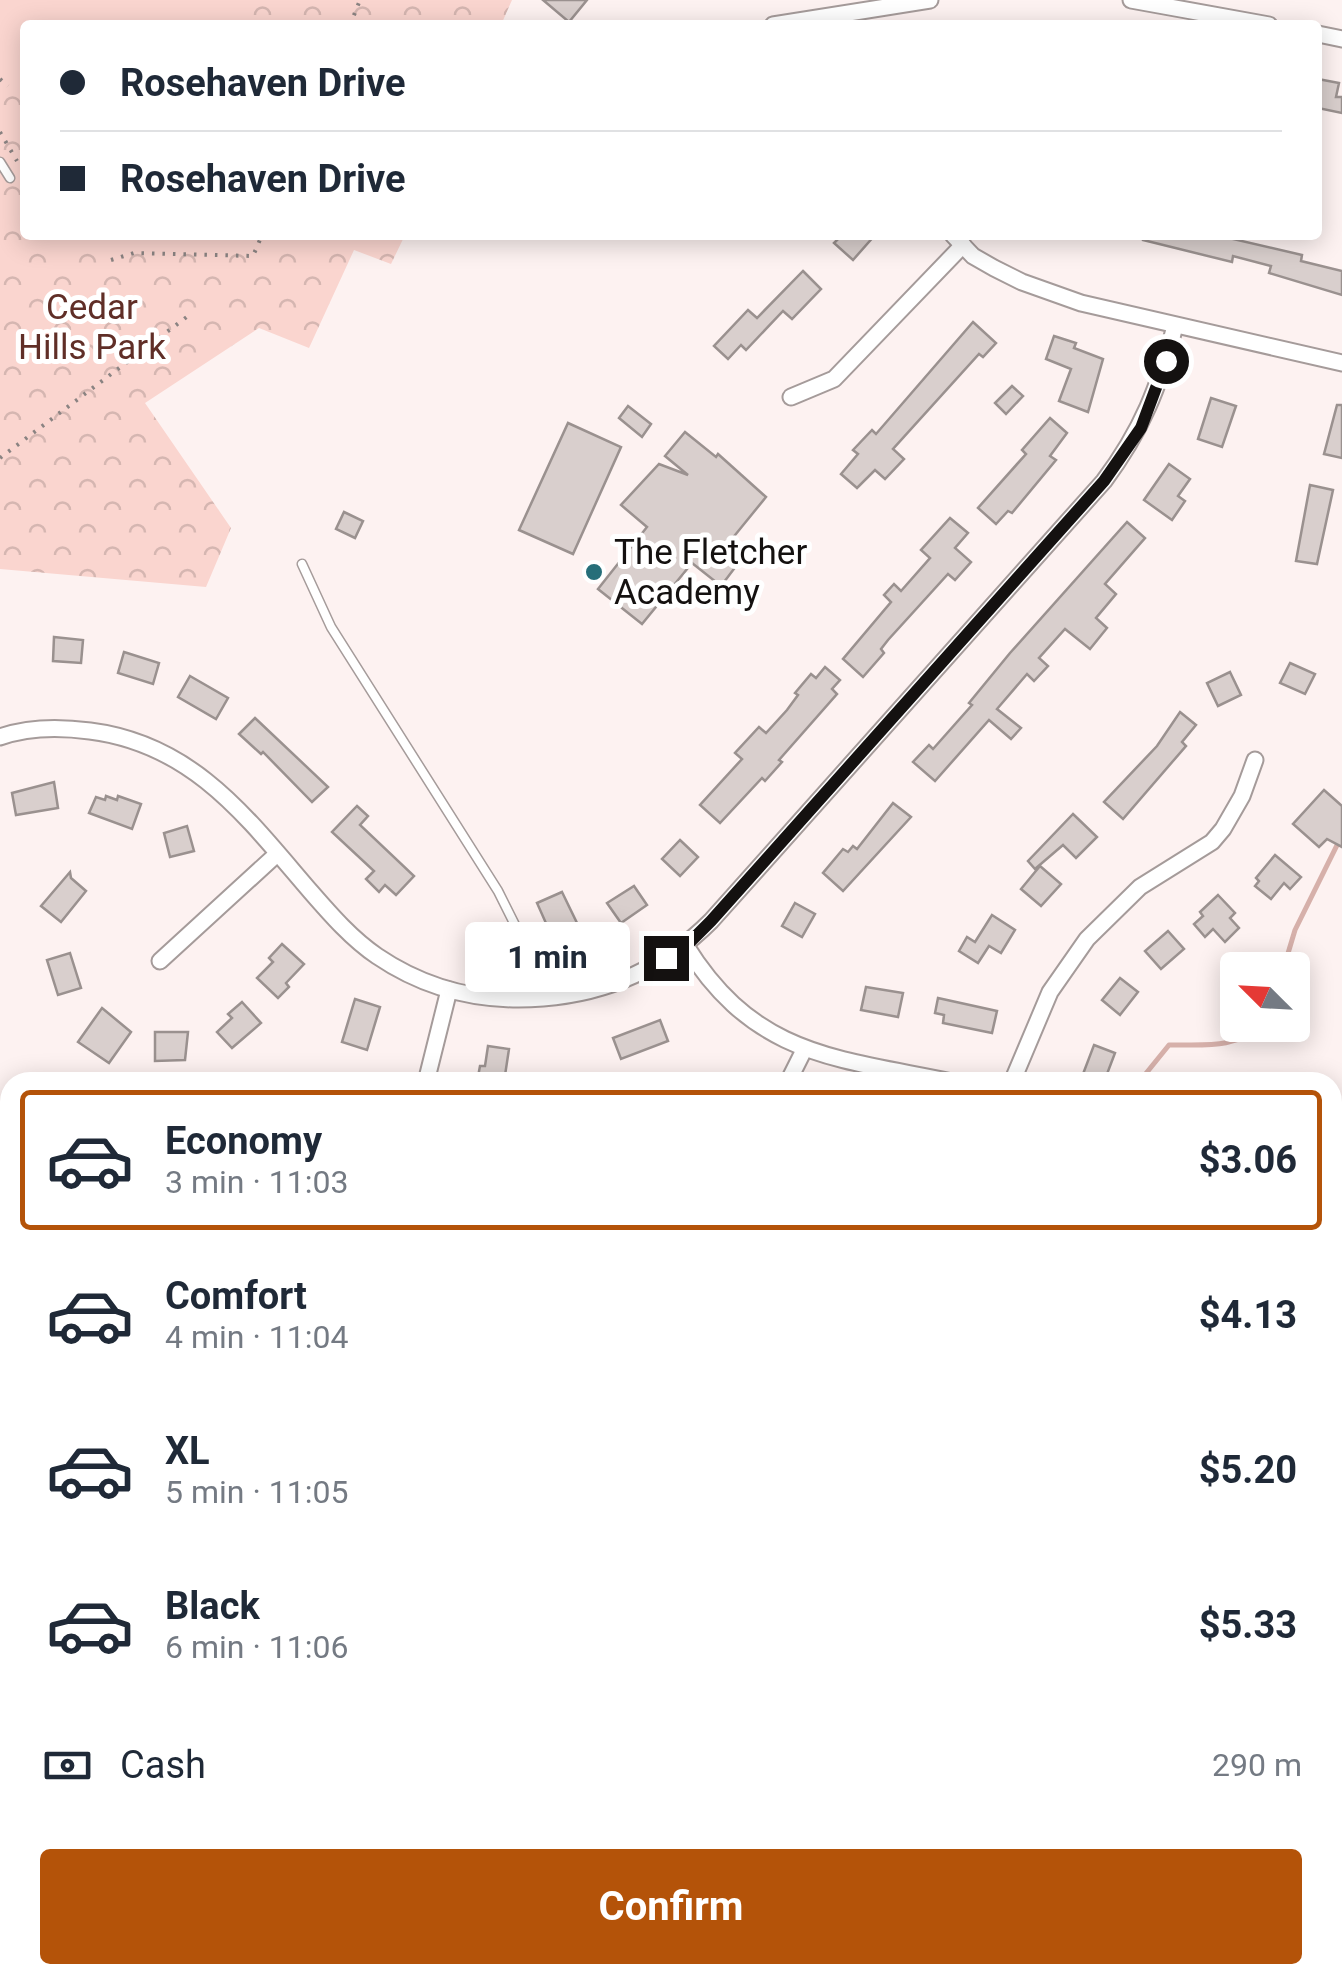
<!DOCTYPE html>
<meta charset="utf-8">
<style>
:root{--surface:#fff;--page:#f6f6f7;--text:#1f2937;--muted:#747a83;--line:#e0e1e3;--accent:#b45309}
body{margin:0;font-family:Roboto,sans-serif;background:var(--page);color:var(--text);height:100vh;display:flex;flex-direction:column;font-size:38px;white-space:nowrap}
*{box-sizing:border-box;margin:0}
p{font-size:32px;color:var(--muted)}
.icon{flex:none;width:55px;height:55px;fill:none;stroke:currentColor;stroke-width:2;stroke-linecap:round;stroke-linejoin:round}
.map{position:relative;flex:1;overflow:hidden}
.drawer{position:absolute;left:0px;top:1072px;width:1342px;height:912px;display:flex;flex-direction:column;background:var(--surface);border-radius:30px 30px 0 0;box-shadow:0 5px 25px #0003}
.drawer>*{flex:none}
.top-card{position:absolute;left:20px;top:20px;width:1302px;height:220px;border-radius:10px;box-shadow:0 5px 25px #0003;display:grid;align-content:center;height:220px;padding:0 40px;background:var(--surface)}
.needle{width:65px;rotate:294deg}
.buttons{position:absolute;left:1220px;top:952px;display:grid;gap:20px}
.buttons a{display:grid;place-items:center;width:90px;height:90px;border-radius:10px;background:var(--surface);box-shadow:0 5px 25px #0003;font-size:50px}
.end{position:absolute;width:45px;height:45px;margin:-22px;border:12px solid #141110;background:#fff;box-shadow:0 0 0 5px #fff}
.from{border-radius:50%}
.bubble{position:absolute;height:70px;border-radius:10px;background:var(--surface);box-shadow:0 5px 25px #0003;font-size:32px;font-weight:700;line-height:70px;text-align:center}
.top-card b{display:flex;align-items:center;gap:35px;height:95px;font-size:38px}
.top-card b+b{border-top:2px solid var(--line)}
.top-card i{width:25px;height:25px;background:var(--text)}
ul{padding:18px 0 0;list-style:none}
li{display:flex;align-items:center;gap:30px;height:140px;margin:0 20px 15px;padding:0 20px;border:5px solid transparent;border-radius:10px}
li div{flex:1}
li b{display:block;font-size:38px}
li em{font-style:normal;font-weight:700}
li.on{border-color:var(--accent)}
li>.icon{width:90px;height:90px;stroke-width:1.5}
.pay{display:flex;align-items:center;gap:25px;height:110px;padding:0 40px;font-size:38px}
.pay p{margin-inline-start:auto}
.action{display:flex;gap:20px;margin-top:auto;padding:20px 40px}
.action a{flex:1;height:115px;border-radius:10px;background:var(--accent);color:#fff;font-size:40px;font-weight:700;line-height:115px;text-align:center}
.map>svg:first-child{display:block}
</style>
<div class="map">
<svg width="1342" height="1983" viewBox="0 0 1342 1983">
<defs>
<pattern id="forest-firs" width="22" height="20" patternUnits="userSpaceOnUse" patternTransform="scale(2.5)"><rect width="22" height="20" fill="#dab5ae"/><path d="M5 1l3.5 6h-7zM16 11l3.5 6h-7z" fill="#ba9b95"/></pattern>
<pattern id="park-crowns" width="20" height="18" patternUnits="userSpaceOnUse" patternTransform="scale(2.5)"><rect width="20" height="18" fill="#fad5cf"/><path d="M2 6a3 3 0 1 1 6 0M12 15a3 3 0 1 1 6 0" fill="none" stroke="#d5b6b1"/></pattern>
</defs>
<rect width="100%" height="100%" fill="#fdf2f1"/>
<!-- forest -->
<polygon fill="url(#forest-firs)" points="1332,1802 1342,1816 1342,1873 1333,1882"/>
<!-- park -->
<polygon fill="url(#park-crowns)" points="0,0 512,0 501,25 25,25 25,235 405,235 391,264 354,250 309,348 259,328 145,403 231,528 206,587 0,569"/>
<!-- pitch -->
<polygon fill="#fad5cf" points="0,0 250,0 237,25 25,25 25,101 0,62"/>
<g fill="none" stroke-linecap="round" stroke-linejoin="round">
<!-- stream -->
<g stroke="#d6b0aa" stroke-width="5">
<polyline points="1283,970 1295,930 1342,835"/>
<path d="M1139,1082l30,-37c31,-1 68,5 90,-20"/>
</g>
</g>
<!-- building -->
<g fill="#d9cfcd" stroke="#9a918f" stroke-width="2.5">
<polygon points="543,0 587,0 569,22"/>
<polygon points="1318,79 1339,83 1336,97 1342,97 1342,113 1318,108"/>
<polygon points="842,235 875,235 853,260 834,243"/>
<polygon points="1143,235 1216,235 1302,255 1301,261 1342,271 1342,295 1269,273 1271,266 1233,256 1232,262 1143,240"/>
<polygon points="803,271 821,289 792,319 783,311 746,350 741,345 728,359 714,346 748,310 757,318"/>
<polygon points="973,322 996,343 983,357 979,354 893,449 904,459 885,479 875,470 857,488 841,474 858,454 853,450 872,430 876,434"/>
<polygon points="1054,336 1076,343 1074,348 1103,359 1088,412 1059,401 1071,369 1046,359"/>
<polygon points="1012,386 1023,396 1006,414 995,403"/>
<polygon points="1211,398 1236,406 1222,447 1198,439"/>
<polygon points="1337,405 1342,405 1342,458 1324,454"/>
<polygon points="628,406 651,424 642,437 619,418"/>
<polygon points="1050,418 1067,433 1050,456 1056,460 1012,513 1008,511 996,524 978,508 1026,454 1022,450"/>
<polygon points="568,423 621,447 573,554 519,530"/>
<polygon points="685,432 716,457 718,454 766,497 731,540 746,553 721,586 692,563 642,624 598,589 647,527 621,505 659,464 688,475 665,456"/>
<polygon points="1169,464 1190,479 1178,496 1185,501 1172,520 1144,500"/>
<polygon points="1310,485 1333,490 1317,564 1296,561"/>
<polygon points="344,512 363,521 355,538 336,529"/>
<polygon points="950,518 968,533 955,548 971,562 955,580 948,574 888,640 881,649 884,653 863,677 843,659 891,602 884,595 894,584 901,591 930,558 921,550"/>
<polygon points="1127,522 1145,538 1105,584 1116,594 1096,618 1107,628 1090,649 1065,629 1039,658 1048,666 1034,681 1027,674 997,709 1021,728 1011,739 989,720 935,781 913,762 929,745 933,749 972,705 969,703 1010,653"/>
<polygon points="54,637 83,640 81,663 53,661"/>
<polygon points="124,652 159,663 153,684 118,673"/>
<polygon points="1290,663 1315,674 1305,694 1280,683"/>
<polygon points="825,667 840,680 832,689 837,694 779,760 782,762 765,781 762,778 720,823 700,805 742,759 735,753 759,727 766,733 787,710 798,695 795,693 811,674 816,678"/>
<polygon points="1230,672 1241,695 1218,706 1207,683"/>
<polygon points="190,676 228,698 216,719 178,697"/>
<polygon points="1180,712 1196,725 1182,742 1186,746 1123,819 1104,802 1157,746"/>
<polygon points="255,718 328,787 312,802 263,752 261,754 239,734"/>
<polygon points="54,782 58,808 16,815 12,793"/>
<polygon points="1324,790 1342,806 1342,847 1327,839 1319,847 1293,824"/>
<polygon points="106,796 117,800 118,796 141,804 132,829 89,813 96,797 105,800"/>
<polygon points="893,803 911,817 843,891 823,873 843,849 848,852 853,846 857,849"/>
<polygon points="357,806 368,816 360,825 414,876 396,895 385,885 379,892 366,879 374,871 332,832"/>
<polygon points="1073,814 1097,837 1076,858 1063,845 1035,869 1028,861"/>
<polygon points="187,826 194,851 170,857 164,833"/>
<polygon points="680,840 698,857 680,876 662,859"/>
<polygon points="1275,855 1301,877 1290,889 1284,883 1271,899 1255,886 1259,881 1256,878"/>
<polygon points="1040,866 1061,884 1041,906 1021,889"/>
<polygon points="70,872 71,878 86,891 61,922 41,906"/>
<polygon points="634,886 647,905 621,923 607,903"/>
<polygon points="562,892 577,923 561,931 559,926 549,930 537,903"/>
<polygon points="1218,895 1235,913 1230,918 1239,928 1225,942 1213,929 1205,937 1194,924 1203,916 1200,912"/>
<polygon points="795,903 815,914 802,937 782,926"/>
<polygon points="992,915 1015,930 1001,953 989,946 978,963 959,951 967,937 975,942"/>
<polygon points="1168,931 1184,949 1161,969 1145,951"/>
<polygon points="282,944 304,964 286,983 289,987 278,998 257,978 273,962 269,958"/>
<polygon points="70,953 81,988 58,995 47,960"/>
<polygon points="1120,978 1138,992 1120,1015 1102,1000"/>
<polygon points="866,987 903,993 898,1017 861,1010"/>
<polygon points="938,998 997,1011 992,1033 943,1023 944,1015 935,1013"/>
<polygon points="355,999 380,1007 367,1050 342,1042"/>
<polygon points="242,1002 261,1023 232,1048 217,1032 232,1018 228,1014"/>
<polygon points="102,1008 131,1032 109,1063 78,1042"/>
<polygon points="660,1020 668,1041 621,1059 613,1038"/>
<polygon points="155,1032 188,1032 185,1060 155,1061"/>
<polygon points="1094,1045 1115,1053 1104,1082 1083,1074"/>
<polygon points="488,1046 509,1049 504,1082 477,1082 480,1066 485,1066"/>
</g>
<g fill="none" stroke-linecap="round" stroke-linejoin="round">
<defs>
<g id="service">
<polyline points="0,162 10,178"/>
<polyline points="302,564 331,627 498,891 551,997"/>
</g>
<g id="minor">
<polyline points="1131,0 1269,25"/>
<polyline points="773,25 930,0"/>
<polyline points="1318,34 1342,39"/>
<polyline points="953,235 973,256 994,268 1022,282 1081,303 1342,363"/>
<polyline points="791,397 834,379 963,245"/>
<path d="M0,737c28,-10 61,-10 90,-6 104,13 158,88 221,161 20,23 41,47 66,64 50,34 106,47 166,42 65,-5 121,-30 168,-77l393,-440c38,-51 55,-94 71,-155"/>
<path d="M686,946c69,111 151,112 266,136"/>
<polyline points="160,961 277,854"/>
<polyline points="426,1082 449,990"/>
<polyline points="788,1082 804,1050"/>
<polyline points="1012,1082 1050,992 1087,939 1140,887 1212,842 1223,829 1242,796 1255,760"/>
<polyline points="1332,1265 1342,1269"/>
<polyline points="0,1496 10,1499"/>
<polyline points="0,1789 10,1780"/>
<polyline points="607,1975 612,1983"/>
<polyline points="854,1975 858,1983"/>
<polyline points="1196,1975 1201,1983"/>
</g>
<g id="primary">
<polyline points="1332,1694 1342,1690"/>
<polyline points="664,1983 678,1975"/>
</g>
</defs>
<!-- service casing -->
<use href="#service" stroke="#a59b9a" stroke-width="11"/>
<!-- minor casing -->
<use href="#minor" stroke="#a59b9a" stroke-width="19"/>
<!-- primary casing -->
<use href="#primary" stroke="#a59b9a" stroke-width="26"/>
<!-- path -->
<g stroke="#8a8382" stroke-width="4" stroke-dasharray="2.5 8" stroke-linecap="butt">
<polyline points="350,25 360,0"/>
<polyline points="0,79 8,86"/>
<polyline points="0,132 17,161"/>
<polyline points="111,260 134,253 253,256 262,235"/>
<polyline points="0,458 188,316"/>
</g>
<!-- service -->
<use href="#service" stroke="#fff" stroke-width="8"/>
<!-- minor -->
<use href="#minor" stroke="#fff" stroke-width="15"/>
<!-- primary -->
<use href="#primary" stroke="#fff" stroke-width="22"/>
</g>
<g fill="none" stroke-linecap="round" stroke-linejoin="round">
<!-- route -->
<polyline stroke="#141110" stroke-width="12" points="666,958 686,946 711,921 1104,481 1141,428 1166,361"/>
</g>
<!-- markers -->
<circle fill="#266e79" stroke="#fff" stroke-width="4" cx="594" cy="572" r="10"/>
<g text-anchor="middle" dominant-baseline="central" stroke-width="10" stroke-linejoin="round" paint-order="stroke">
<!-- park labels -->
<g font-size="35" fill="#602e27" stroke="#fff">
<text x="92" y="307">Cedar<tspan x="92" dy="40">Hills Park</tspan></text>
</g>
<!-- poi labels -->
<g font-size="35" fill="#141110" stroke="#fff" text-anchor="start">
<text x="614" y="552">The Fletcher<tspan x="614" dy="40">Academy</tspan></text>
</g>
</g>
</svg>
<div class="buttons">
<a><svg class="needle" viewBox="-14 -14 28 28"><path d="M0-13l5 13h-10z" fill="#e53935"/><path d="M0 13l5-13h-10z" fill="#747a83"/></svg></a>
</div>
<i class="end from" style="left:1166px;top:361px"></i>
<i class="end" style="left:666px;top:958px"></i>
<div class="bubble" style="left:465px;top:922px;width:165px">1 min</div>
<div class="top-card">
<b><i class="from"></i>Rosehaven Drive</b>
<b><i></i>Rosehaven Drive</b>
</div>
<section class="drawer">
<ul>
<li class="on"><svg class="icon" aria-label="car" viewBox="0 0 24 24"><path d="M5 17H2v-5l4-1 3-4h7l3 4 3 1v5h-3M9 17h6M6 11h13"/><circle cx="7" cy="17" r="2"/><circle cx="17" cy="17" r="2"/></svg><div><b>Economy</b><p>3 min · 11:03</p></div><em>$3.06</em></li>
<li><svg class="icon" aria-label="car" viewBox="0 0 24 24"><path d="M5 17H2v-5l4-1 3-4h7l3 4 3 1v5h-3M9 17h6M6 11h13"/><circle cx="7" cy="17" r="2"/><circle cx="17" cy="17" r="2"/></svg><div><b>Comfort</b><p>4 min · 11:04</p></div><em>$4.13</em></li>
<li><svg class="icon" aria-label="car" viewBox="0 0 24 24"><path d="M5 17H2v-5l4-1 3-4h7l3 4 3 1v5h-3M9 17h6M6 11h13"/><circle cx="7" cy="17" r="2"/><circle cx="17" cy="17" r="2"/></svg><div><b>XL</b><p>5 min · 11:05</p></div><em>$5.20</em></li>
<li><svg class="icon" aria-label="car" viewBox="0 0 24 24"><path d="M5 17H2v-5l4-1 3-4h7l3 4 3 1v5h-3M9 17h6M6 11h13"/><circle cx="7" cy="17" r="2"/><circle cx="17" cy="17" r="2"/></svg><div><b>Black</b><p>6 min · 11:06</p></div><em>$5.33</em></li>
</ul>
<div class="pay"><svg class="icon" aria-label="cash" viewBox="0 0 24 24"><path d="M3 7h18v10H3z"/><circle cx="12" cy="12" r="2"/></svg>Cash<p>290 m</p></div>
<div class="action"><a>Confirm</a></div>
</section>
</div>
